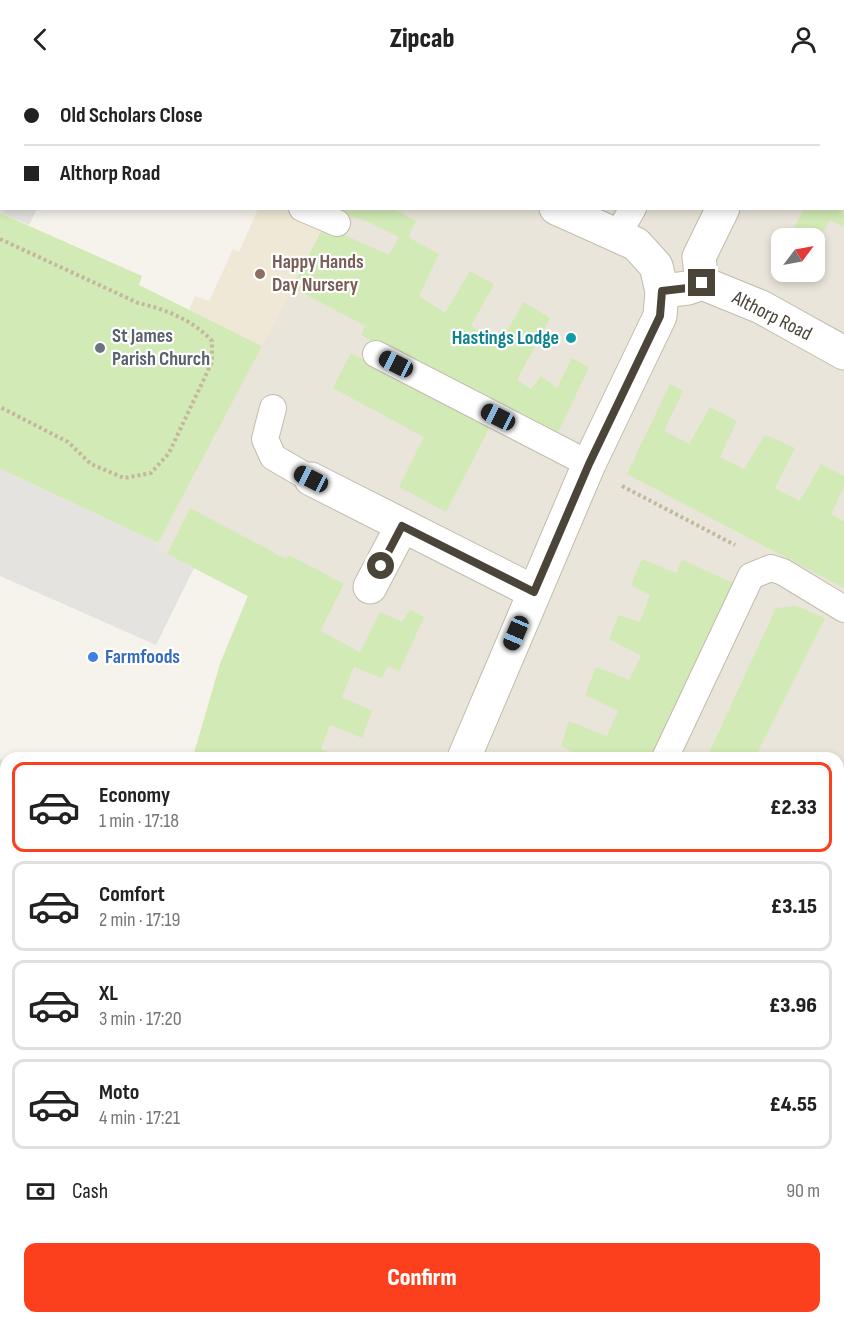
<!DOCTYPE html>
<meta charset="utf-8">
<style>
:root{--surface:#fff;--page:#f2f2f2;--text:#222;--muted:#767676;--line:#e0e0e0;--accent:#fc3f1d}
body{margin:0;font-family:"Sofia Sans Condensed",sans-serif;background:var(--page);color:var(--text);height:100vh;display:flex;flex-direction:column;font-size:22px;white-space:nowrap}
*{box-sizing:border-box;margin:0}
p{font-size:20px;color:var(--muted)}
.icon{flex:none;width:33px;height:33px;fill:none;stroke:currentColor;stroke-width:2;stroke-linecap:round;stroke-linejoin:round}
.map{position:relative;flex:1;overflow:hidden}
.side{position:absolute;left:0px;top:674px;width:844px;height:572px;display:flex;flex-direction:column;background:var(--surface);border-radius:18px 18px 0 0;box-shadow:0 3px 9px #0003}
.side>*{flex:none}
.guide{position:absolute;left:0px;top:0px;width:844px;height:132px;box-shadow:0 3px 9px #0003;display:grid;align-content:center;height:132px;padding:0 24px;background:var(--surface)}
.needle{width:39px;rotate:58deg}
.tools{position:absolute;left:771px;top:150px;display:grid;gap:12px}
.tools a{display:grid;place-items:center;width:54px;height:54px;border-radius:12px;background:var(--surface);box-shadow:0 3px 9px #0003;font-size:30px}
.end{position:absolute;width:27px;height:27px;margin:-14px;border:8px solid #4b4439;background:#fff;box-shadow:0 0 0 3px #fff}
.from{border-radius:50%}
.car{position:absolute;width:18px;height:36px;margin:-18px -9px;border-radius:8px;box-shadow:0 0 4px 2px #0007;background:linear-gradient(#222 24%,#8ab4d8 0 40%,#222 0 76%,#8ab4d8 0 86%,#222 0)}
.guide b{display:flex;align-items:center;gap:21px;height:57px;font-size:22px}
.guide b+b{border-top:2px solid var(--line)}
.guide i{width:15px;height:15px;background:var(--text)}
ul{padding:10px 0 0;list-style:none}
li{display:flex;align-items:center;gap:18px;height:90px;margin:0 12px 9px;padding:0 12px;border:3px solid var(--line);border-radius:12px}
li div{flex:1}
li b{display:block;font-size:22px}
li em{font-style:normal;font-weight:800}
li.on{border-color:var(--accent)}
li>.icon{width:54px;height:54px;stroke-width:1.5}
.pay{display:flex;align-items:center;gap:15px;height:66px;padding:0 24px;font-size:22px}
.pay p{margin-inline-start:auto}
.cta{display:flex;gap:12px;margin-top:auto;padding:12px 24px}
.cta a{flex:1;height:69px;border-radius:12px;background:var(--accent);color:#fff;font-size:24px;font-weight:800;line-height:69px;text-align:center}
header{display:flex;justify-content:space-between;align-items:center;height:78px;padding:0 24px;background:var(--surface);font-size:27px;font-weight:800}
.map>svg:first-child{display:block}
</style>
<header><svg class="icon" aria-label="back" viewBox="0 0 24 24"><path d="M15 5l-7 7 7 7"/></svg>Zipcab<svg class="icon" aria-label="person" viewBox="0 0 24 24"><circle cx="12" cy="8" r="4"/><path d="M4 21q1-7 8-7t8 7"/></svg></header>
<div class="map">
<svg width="844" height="1244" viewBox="0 0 844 1244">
<rect width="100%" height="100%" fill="#f6f3ec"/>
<!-- residential -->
<path fill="#eae5da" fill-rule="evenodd" d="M178,0h666v1244h-844v-353l6,3v345h832v-559l-645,-1 27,-93 28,-68 -93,-48 168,-322 -40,-17 560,-1v-128l-666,-1zM782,160h32v34h-32z"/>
<!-- education -->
<polygon fill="#efe8d6" points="258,131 283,131 324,148 262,268 189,232 195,218 209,223 233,171 239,174"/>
<!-- green -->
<g fill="#d2eab5">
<polygon points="843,127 844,149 830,142 815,168 814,160 799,160 791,156 804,131 843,130"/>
<polygon points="369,130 394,131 416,143 408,159 439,176 419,218 445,235 470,193 494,206 471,248 500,264 524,224 550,240 517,302 531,311 541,298 557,310 572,280 589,289 556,359 361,257 365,248 292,209 324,148 389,177 399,159 366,143 327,131"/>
<polygon points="0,135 142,198 139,207 262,268 158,465 0,391"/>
<polygon points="351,275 490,349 446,434 399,409 424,359 333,310"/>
<polygon points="670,306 683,313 664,353 689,366 710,329 737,343 720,379 744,391 765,357 795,370 775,410 800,423 821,386 844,398 844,409 831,436 844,443 844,510 627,396"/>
<polygon points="190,430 286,481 289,477 344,506 320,553 360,574 380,534 402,544 410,531 424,539 399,594 388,588 382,600 354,589 342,619 372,633 362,660 330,647 321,671 340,679 193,679 220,586 248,518 167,476"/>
<polygon points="642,481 676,495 682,482 734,505 654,679 583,679 561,668 569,643 607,658 618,633 585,617 596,589 629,602 641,578 609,561 619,537 640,544 650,517 631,507"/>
<polygon points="796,528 825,540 755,679 707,679 776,530"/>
<polygon points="6,957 6,1204 0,1201 0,971"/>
<polygon points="844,1000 844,1178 839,1189 838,1011"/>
<polygon points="6,1237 6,1239 82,1239 80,1244 3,1244"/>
<polygon points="265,1239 380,1239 382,1244 263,1244"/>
<polygon points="442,1239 555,1239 553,1244 444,1244"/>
<polygon points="716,1239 813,1239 811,1244 723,1244"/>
</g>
<!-- parking -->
<g fill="#e5e3e0">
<polygon points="1,24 2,130 37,131 29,147 0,135"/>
<polygon points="0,391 158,465 156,470 194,490 156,567 0,498"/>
<polygon points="0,681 6,683 6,818 3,823 0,821"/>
</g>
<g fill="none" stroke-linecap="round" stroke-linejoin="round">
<defs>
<g id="lane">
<polyline points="638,0 640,2"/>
<polyline points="194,2 195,0"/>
<polyline points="843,111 844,111"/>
<polyline points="302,130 337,145"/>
<polyline points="617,158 633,130"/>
<polyline points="376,276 589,386"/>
<polyline points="273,330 265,361 273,379 311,401"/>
<polyline points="665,680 751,498 771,490 783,494 844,531"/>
<polyline points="838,1218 844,1206"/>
<polyline points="825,1244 828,1239"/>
</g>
<g id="street">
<polyline points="331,0 333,2"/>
<polyline points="790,2 791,0"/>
<polyline points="702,205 699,179 723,130"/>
<polyline points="662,213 688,210 702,205 761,229 844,275"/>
<polyline points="311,401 534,514"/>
<polyline points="370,509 402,448"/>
<polyline points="464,680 589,386 660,238 662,213 656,188 636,166 556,130"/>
<polyline points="838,755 844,744"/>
<polyline points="0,859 6,862"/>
<polyline points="215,1244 217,1239"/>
<polyline points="596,1244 598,1239"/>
</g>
</defs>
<!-- lane casing -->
<use href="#lane" stroke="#c2bbae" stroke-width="28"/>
<!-- street casing -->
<use href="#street" stroke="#c2bbae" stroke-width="35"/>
<!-- path -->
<g stroke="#c4b79f" stroke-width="4" stroke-dasharray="3 3" stroke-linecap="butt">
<path d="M0,161l138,64c27,6 55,17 74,38v21l-43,91 -18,20 -27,5 -33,-14 -23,-22 -68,-35"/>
<polyline points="622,408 735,467"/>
</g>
<!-- lane -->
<use href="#lane" stroke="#fff" stroke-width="26"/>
<!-- street -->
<use href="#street" stroke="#fff" stroke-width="33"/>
</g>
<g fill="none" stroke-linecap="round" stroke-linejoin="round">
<!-- route -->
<polyline stroke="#4b4439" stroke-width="8" points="381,488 402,448 534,514 589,386 660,238 662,213 688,210 702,205"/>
</g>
<!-- markers -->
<circle fill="#8d6e63" stroke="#fff" stroke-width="2" cx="260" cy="196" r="6"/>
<circle fill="#0f9aa8" stroke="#fff" stroke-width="2" cx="571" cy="260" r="6"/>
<circle fill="#6b7280" stroke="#fff" stroke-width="2" cx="100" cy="270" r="6"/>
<circle fill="#3f7fe0" stroke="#fff" stroke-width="2" cx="93" cy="579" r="6"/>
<g text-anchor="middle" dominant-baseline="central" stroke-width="4.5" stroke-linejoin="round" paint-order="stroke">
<!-- education labels -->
<g font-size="20" font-weight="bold" fill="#785e54" stroke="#fff" text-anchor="start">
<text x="272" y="184">Happy Hands<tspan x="272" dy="23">Day Nursery</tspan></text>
</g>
<!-- street labels -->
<g font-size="20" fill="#4b4439" stroke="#fff">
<text transform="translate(772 238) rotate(27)">Althorp Road</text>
</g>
<!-- worship labels -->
<g font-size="20" font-weight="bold" fill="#5b616d" stroke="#fff" text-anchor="start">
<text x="112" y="258">St James<tspan x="112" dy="23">Parish Church</tspan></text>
</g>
<!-- culture labels -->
<g font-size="20" font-weight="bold" fill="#0d838f" stroke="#fff" text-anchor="end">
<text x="559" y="260">Hastings Lodge</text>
</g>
<!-- shop labels -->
<g font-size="20" font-weight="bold" fill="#366cbe" stroke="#fff" text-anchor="start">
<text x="105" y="579">Farmfoods</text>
</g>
</g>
</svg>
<div class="tools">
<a><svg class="needle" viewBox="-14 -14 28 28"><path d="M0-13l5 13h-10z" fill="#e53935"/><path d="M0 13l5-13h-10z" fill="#767676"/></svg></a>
</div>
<i class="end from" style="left:381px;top:488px"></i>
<i class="end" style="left:702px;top:205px"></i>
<i class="car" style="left:396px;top:286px;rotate:297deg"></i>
<i class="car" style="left:498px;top:339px;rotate:297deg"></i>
<i class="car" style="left:311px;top:401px;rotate:297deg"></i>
<i class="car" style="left:516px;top:555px;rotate:203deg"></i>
<div class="guide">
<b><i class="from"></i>Old Scholars Close</b>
<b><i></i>Althorp Road</b>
</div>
<section class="side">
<ul>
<li class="on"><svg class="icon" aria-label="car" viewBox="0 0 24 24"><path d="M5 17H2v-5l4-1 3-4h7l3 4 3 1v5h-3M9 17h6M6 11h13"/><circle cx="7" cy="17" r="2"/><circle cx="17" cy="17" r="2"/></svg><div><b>Economy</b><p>1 min · 17:18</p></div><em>£2.33</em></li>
<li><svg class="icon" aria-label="car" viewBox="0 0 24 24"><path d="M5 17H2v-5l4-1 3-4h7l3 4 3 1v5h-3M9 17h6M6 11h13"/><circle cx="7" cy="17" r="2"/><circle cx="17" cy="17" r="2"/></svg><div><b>Comfort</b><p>2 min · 17:19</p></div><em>£3.15</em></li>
<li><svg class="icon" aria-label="car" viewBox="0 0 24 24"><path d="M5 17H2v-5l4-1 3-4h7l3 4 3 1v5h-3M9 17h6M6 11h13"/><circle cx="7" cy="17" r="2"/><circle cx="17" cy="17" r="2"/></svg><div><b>XL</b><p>3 min · 17:20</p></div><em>£3.96</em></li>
<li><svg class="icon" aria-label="car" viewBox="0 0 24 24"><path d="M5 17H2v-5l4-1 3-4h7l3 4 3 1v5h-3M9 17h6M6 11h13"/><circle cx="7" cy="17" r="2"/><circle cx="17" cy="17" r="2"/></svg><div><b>Moto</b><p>4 min · 17:21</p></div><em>£4.55</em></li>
</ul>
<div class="pay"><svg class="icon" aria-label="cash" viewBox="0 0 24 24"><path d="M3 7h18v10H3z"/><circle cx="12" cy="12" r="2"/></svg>Cash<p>90 m</p></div>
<div class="cta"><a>Confirm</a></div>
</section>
</div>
